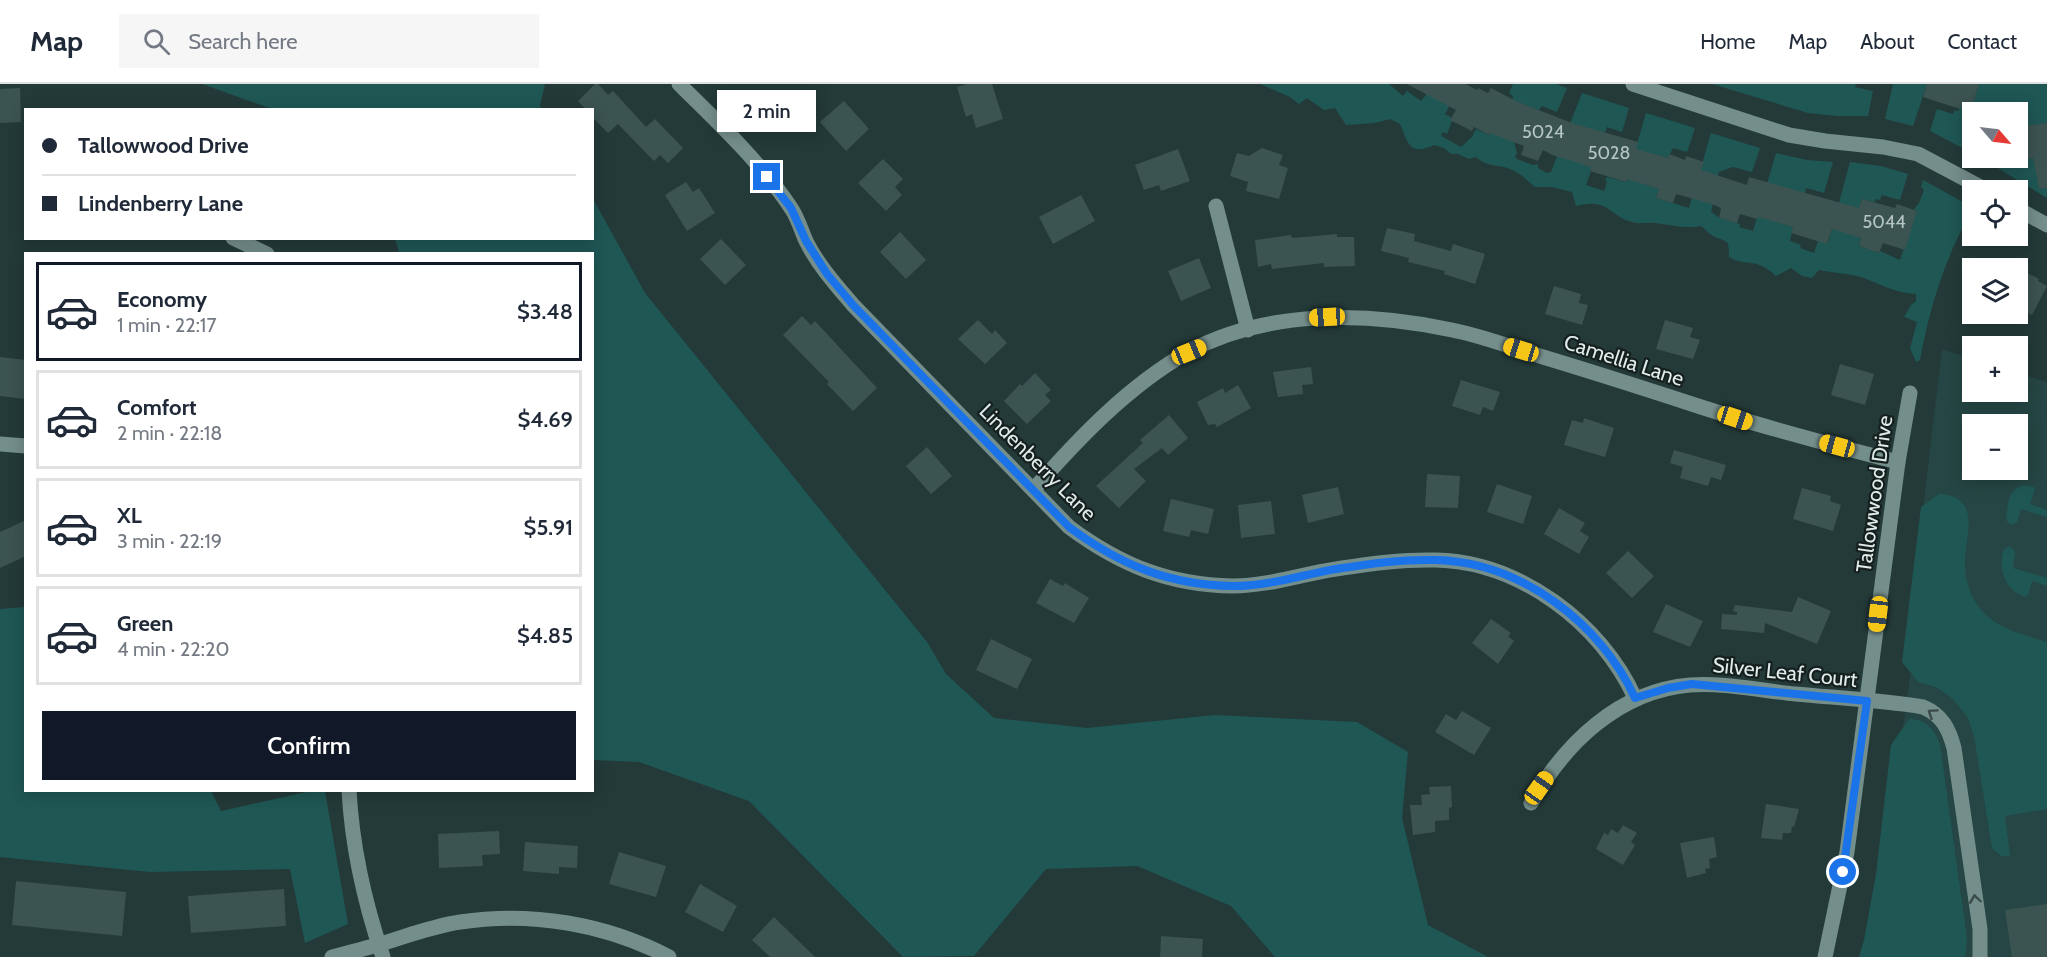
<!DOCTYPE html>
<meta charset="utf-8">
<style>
:root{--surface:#fff;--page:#f6f6f7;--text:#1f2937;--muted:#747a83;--line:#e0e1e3;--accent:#111827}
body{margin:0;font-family:Cabin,sans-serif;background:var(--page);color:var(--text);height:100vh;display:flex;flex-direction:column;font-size:22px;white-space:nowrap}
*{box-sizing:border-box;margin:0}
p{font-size:20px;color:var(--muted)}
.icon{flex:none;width:33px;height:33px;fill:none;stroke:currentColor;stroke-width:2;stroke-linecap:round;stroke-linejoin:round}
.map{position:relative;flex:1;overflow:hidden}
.details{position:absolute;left:24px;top:168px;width:570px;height:540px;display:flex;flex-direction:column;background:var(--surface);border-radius:0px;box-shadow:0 3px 15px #0003}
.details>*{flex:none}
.top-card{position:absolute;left:24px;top:24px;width:570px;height:132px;border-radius:0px;box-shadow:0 3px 15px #0003;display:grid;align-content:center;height:132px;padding:0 18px;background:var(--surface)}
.needle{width:39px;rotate:118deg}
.buttons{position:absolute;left:1962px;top:18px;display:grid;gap:12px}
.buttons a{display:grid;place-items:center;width:66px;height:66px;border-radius:0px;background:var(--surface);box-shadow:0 3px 15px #0003;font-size:30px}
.end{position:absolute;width:27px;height:27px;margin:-14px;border:8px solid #1a73e8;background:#fff;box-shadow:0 0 0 3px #fff}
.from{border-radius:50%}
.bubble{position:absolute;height:42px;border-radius:0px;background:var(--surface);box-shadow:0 3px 15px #0003;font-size:20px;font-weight:600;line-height:42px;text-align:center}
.car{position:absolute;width:18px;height:36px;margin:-18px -9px;border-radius:8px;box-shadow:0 0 4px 2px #0007;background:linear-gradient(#f5c518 24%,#345 0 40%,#f5c518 0 76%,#345 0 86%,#f5c518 0)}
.top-card b{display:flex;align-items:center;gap:21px;height:57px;font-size:22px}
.top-card b+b{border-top:2px solid var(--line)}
.top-card i{width:15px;height:15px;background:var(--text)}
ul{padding:10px 0 0;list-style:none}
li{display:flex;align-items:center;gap:18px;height:99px;margin:0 12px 9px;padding:0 6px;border:3px solid var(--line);border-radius:0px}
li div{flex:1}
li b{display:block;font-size:22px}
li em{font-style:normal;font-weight:600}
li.current{border-color:var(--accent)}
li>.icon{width:54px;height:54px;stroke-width:1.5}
.primary-button{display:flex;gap:12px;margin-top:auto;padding:12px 18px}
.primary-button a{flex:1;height:69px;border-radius:0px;background:var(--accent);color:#fff;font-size:24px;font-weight:600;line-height:69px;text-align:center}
header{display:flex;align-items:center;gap:36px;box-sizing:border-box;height:84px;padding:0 30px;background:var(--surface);border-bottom:2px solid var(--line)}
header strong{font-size:28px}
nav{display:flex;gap:33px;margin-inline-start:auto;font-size:21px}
.search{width:420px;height:54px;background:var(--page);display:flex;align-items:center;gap:15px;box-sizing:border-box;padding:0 21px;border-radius:0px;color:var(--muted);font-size:22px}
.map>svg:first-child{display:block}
</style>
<header>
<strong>Map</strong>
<div class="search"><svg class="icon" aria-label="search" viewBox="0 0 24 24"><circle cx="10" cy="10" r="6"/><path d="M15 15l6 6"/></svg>Search here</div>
<nav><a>Home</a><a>Map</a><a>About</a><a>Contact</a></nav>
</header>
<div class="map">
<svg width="2047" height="873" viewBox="0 0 2047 873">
<rect width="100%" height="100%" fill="#233a39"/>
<!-- built -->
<path fill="#254644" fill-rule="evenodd" d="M1942,265l30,10v33h46v-19l29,9v575h-176l42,-302 7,-122zM1972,340h46v46h-46z"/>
<!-- green -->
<g fill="#1f5754">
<polygon points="202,0 545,0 540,21 542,25 272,25"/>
<path d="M1260,0h129l14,12 4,-5 14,10 14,-17 14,23 -4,7 7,4v3l-5,13 -4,-2 -2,4 20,11 11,-10 4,-8 13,6 16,-30 7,-3 1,-6 -4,-3 4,-9h43l11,4 -10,24 -15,-6 -28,36 3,11 -2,4 2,2 16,6 5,-1v4l9,5 4,-1 31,-79 47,15 -7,24 -15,-5 -21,58 18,6 3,-9 -2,-2 2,-3 19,5 20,-69 49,15 -8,24 -14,-4 -5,10 -12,-3 -12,29 15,5 -3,9 33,10 22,-75 49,15 -8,24 -19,-5 -14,5 -1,3 1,3 -8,34 9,6 20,6 -1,3 14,4 23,-78 31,7 26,2 -9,31 -18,-5 -1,5 -25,30 13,4 -3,14 11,4 -1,3 14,5 4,-12 10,2 22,-81 31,4 27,8 -8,26 -18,-5 -2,5 -4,-1 -1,3 -13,-3 -11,35 10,4 -2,8 20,7 1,-2 20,9 17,-49 -3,-2 5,-6 5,-13 -3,-3 2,-7 49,27v3c-26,45 -43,99 -52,150l-4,2 -6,-14 7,-26 -13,-5 7,-12 5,-4v-7c-22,-1 -35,-10 -55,-17 -14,-4 -28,-4 -42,-7l-7,8 -10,-2 -11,-8 -15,8c-21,-20 -28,-8 -47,-19 0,-19 -1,-14 -16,-21 -4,-2 -8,-7 -12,-10 -15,3 -31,-1 -46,-3 -6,-1 -13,1 -19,0 -27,-5 -25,-26 -60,-17l-4,-14 -21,-5h-16c-9,-8 -17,-16 -28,-19 -14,-4 -19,-1 -31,-11l-7,2 -11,-5h-7l-7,-6 -10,-3c-25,12 -26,-3 -34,-21l-10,-5 -15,4 -29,2 -11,-17 -11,2 -17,-12 -8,6 -9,-7z"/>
<polygon points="1712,0 1856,0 1855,3 1873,7 1868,32 1837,32 1808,29"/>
<polygon points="1893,0 1927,0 1913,42 1885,35"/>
<polygon points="1979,0 2047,0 2047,39 2018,44 2022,76 2033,74 2047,83 2047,114 1981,74 2018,74 2018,28 1972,28 1972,69 1930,47 1937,25 1953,30 1955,26 1958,27 1961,23 1971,26"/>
<polygon points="593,115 645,209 927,558 946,590 994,634 1087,644 1215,631 1357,638 1408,668 1402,734 1428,841 1488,873 1275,873 1231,822 1137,782 1046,785 974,872 903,873 749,717 639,678 593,676 592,170 399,169 395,155 592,154"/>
<path d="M2023,401l11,2 1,2 -5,15 17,6v7l-26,-8 -4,13 -6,3 -5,-5c2,-14 1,-30 17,-35z"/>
<path d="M1939,410c46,2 24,47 26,74 1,17 8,34 20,46 16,16 40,21 62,28v167l-42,7 5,40h-9l-9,-8 -18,-112 -7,-20 -15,-18 -16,-11 -18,-5 -16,-20 19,-155z"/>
<path d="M2010,462l5,6 -2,16 34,10v8l-15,-5 -4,14 -3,2c-20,-7 -28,-28 -21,-48z"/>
<polygon points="25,523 26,706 211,707 221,727 311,707 325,707 348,840 305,859 290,785 150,788 0,773 0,525"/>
<path d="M1909,635c16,0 26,10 31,26l27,193 -2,19h-106l5,-17 12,-66 15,-129z"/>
</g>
<!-- building -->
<g fill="#3b5351">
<polygon points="595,0 598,0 608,11 613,7 646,43 655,35 683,64 668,79 660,71 654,77 618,40 608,49 592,33 592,26 586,26 578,17"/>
<polygon points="967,0 992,0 1003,35 976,44 972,30 966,33 957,3"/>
<polygon points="1407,0 1466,0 1477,6 1478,4 1488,9 1491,4 1516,17 1572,39 1638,58 1636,65 1668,74 1669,70 1685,76 1686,72 1704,78 1701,86 1747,101 1749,93 1859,124 1862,115 1895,124 1897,120 1917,127 1905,166 1883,159 1879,169 1859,162 1861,154 1832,145 1827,160 1791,149 1793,143 1758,133 1757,135 1740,130 1737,139 1719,134 1721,124 1712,120 1676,110 1673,119 1656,114 1659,105 1627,95 1626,98 1590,87 1591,83 1552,71 1543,66 1538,77 1521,71 1524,62 1490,49 1489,51 1474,43 1472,47 1450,36 1456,26"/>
<polygon points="1927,0 1979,0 1971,26 1961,23 1960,25 1923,13"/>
<polygon points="20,4 21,38 0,39 0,5"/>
<polygon points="844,17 869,45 846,67 820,38"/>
<polygon points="2047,39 2047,104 2039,105 2033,74 2022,76 2018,43"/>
<polygon points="1262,64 1283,71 1279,81 1288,84 1279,115 1246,107 1248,98 1230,92 1237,69 1249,72"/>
<polygon points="1178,65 1190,97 1161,107 1159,101 1144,106 1135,81"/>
<polygon points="883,75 903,95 895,103 902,111 886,127 858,99"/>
<polygon points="686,98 693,108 699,104 715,129 687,147 665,111"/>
<polygon points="1081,111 1095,137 1053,160 1039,133"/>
<polygon points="1387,144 1415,150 1414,157 1451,167 1453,160 1485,170 1475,200 1444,190 1445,187 1408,178 1409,174 1381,167"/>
<polygon points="900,148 926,176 906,195 880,168"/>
<polygon points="1337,150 1337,153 1354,153 1355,182 1324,183 1324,179 1272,185 1271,180 1258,183 1255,156 1291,151 1292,154"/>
<polygon points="721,155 746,181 725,201 700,175"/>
<polygon points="1199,174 1211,204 1181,217 1168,187"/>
<polygon points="2018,184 2039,195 2038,197 2047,202 2032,231 2018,223"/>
<polygon points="1554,202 1581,210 1579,219 1588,221 1582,241 1545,230"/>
<polygon points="802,232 811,241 815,237 877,304 853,327 827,300 829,298 783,251"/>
<polygon points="978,236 992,250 995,246 1007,259 985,280 958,255"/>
<polygon points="1665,236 1693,244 1690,253 1700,256 1693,275 1656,265"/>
<polygon points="0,273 26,276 26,315 0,312"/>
<polygon points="1840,280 1874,290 1865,321 1831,311"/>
<polygon points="1311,283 1313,300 1302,301 1303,310 1278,313 1273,288"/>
<polygon points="1035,289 1051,306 1045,311 1051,317 1027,340 1004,317 1020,300 1022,302"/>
<polygon points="1461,296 1500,308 1493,327 1483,323 1480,331 1452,322"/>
<polygon points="1238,301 1251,324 1217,343 1215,340 1208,341 1197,318 1223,304 1225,309"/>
<polygon points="1169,331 1188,354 1168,371 1162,364 1134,385 1146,397 1119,424 1096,402 1143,359 1140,356"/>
<polygon points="1584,334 1614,344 1605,373 1564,361 1572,336 1583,339"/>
<polygon points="927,363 952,392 931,410 906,382"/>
<polygon points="1674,366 1726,381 1721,396 1711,393 1708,402 1680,394 1683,383 1670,379"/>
<polygon points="1427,390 1460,392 1458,424 1425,423"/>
<polygon points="1497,400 1532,412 1523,440 1487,428"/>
<polygon points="1338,403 1344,430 1308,439 1302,411"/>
<polygon points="1802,404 1831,412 1830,417 1841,421 1833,447 1793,435"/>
<polygon points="1171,415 1214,425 1208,450 1191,446 1189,453 1163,447"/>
<polygon points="1271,417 1275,450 1241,454 1238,421"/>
<polygon points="1559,424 1585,439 1580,447 1589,453 1579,470 1544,450"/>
<polygon points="26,436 26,472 0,484 0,448"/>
<polygon points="1628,467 1654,492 1632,514 1606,489"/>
<polygon points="1050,495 1063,502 1065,499 1089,514 1074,539 1036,519"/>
<polygon points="1798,513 1831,527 1817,560 1765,539 1764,549 1721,545 1722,530 1737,531 1737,528 1733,527 1735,521 1792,528"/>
<polygon points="1666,520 1703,537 1690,563 1653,548"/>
<polygon points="1491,535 1511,549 1508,552 1514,557 1498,580 1472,559"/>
<polygon points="991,555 1032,575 1017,605 976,586"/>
<polygon points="1462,627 1491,644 1474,671 1435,648 1446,630 1456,636"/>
<polygon points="1451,702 1452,723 1449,724 1449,736 1435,737 1435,748 1413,751 1410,721 1422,721 1421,711 1430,710 1429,703"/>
<polygon points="1766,720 1799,725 1794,743 1792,742 1791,749 1783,749 1782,756 1761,754"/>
<polygon points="1623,741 1637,749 1631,758 1635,761 1623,781 1596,765 1604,749 1608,751 1611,745 1618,749"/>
<polygon points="499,747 500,770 482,771 483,782 439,784 438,750"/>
<polygon points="1714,753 1717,773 1709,775 1710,784 1705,785 1706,789 1687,794 1680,759"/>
<polygon points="525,758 578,762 577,784 559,783 559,790 523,787"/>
<polygon points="619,768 666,782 656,813 609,800"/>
<polygon points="16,797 126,808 122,852 12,841"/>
<polygon points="700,800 737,822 723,848 685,828"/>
<polygon points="284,805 286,842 191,849 188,812"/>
<polygon points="2047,820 2047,873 2012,873 2005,826"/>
<polygon points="774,833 815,873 770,873 752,856"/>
<polygon points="1161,852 1203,855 1202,873 1160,873"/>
</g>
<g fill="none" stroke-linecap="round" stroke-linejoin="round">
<!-- minor -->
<g stroke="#748e8b" stroke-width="15">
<path d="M679,0c38,37 82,79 112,124 7,10 10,22 15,33 12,24 30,44 47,64l216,222c51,38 100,58 164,59 35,0 69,-12 103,-17 33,-5 67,-10 100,-9 84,2 165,63 199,138"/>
<polyline points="1633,0 1789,51 1825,57 1883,63 1918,70 1986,106"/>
<polyline points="1216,122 1248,246"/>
<polyline points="2018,125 2047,141"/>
<polyline points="233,154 267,170"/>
<polyline points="0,360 26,362"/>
<path d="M1033,406c45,-51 95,-104 155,-138 79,-43 179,-40 264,-22 31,6 61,18 91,27 53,16 106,33 158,50 65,21 131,38 197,55"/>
<path d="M349,706c3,57 16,114 34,167"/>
<path d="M1531,719c34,-60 88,-112 159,-118 30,-3 74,6 105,9 43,4 86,6 128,13 19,8 26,22 31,41l26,181v28"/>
<path d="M332,873c16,-4 32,-8 48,-13 27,-8 53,-18 80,-22 71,-11 146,2 209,35"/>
<polyline points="1825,873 1847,768 1898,378 1910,309"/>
</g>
</g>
<!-- one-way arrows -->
<defs><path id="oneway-chevron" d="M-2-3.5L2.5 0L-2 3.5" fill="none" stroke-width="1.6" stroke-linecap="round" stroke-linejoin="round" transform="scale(1.5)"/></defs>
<g stroke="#3b4b4a">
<use href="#oneway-chevron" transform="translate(1932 629) rotate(-146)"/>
<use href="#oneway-chevron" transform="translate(1975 815) rotate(-98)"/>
</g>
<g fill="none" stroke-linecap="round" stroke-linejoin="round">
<!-- route -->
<path stroke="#1a73e8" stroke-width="8" d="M767,93l24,31 15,33 21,33 26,31 216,222c51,38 100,58 164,59 35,0 69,-11 103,-17 33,-5 66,-10 100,-9 84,2 165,63 199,138l33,-10 24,-4 175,17 -24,171"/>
</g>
<g text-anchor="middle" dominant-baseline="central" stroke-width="4.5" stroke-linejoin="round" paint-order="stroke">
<!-- number labels -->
<g font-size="18" fill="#b6c6c4">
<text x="1543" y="48">5024</text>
<text x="1609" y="69">5028</text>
<text x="1884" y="138">5044</text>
</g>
<!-- street labels -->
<g font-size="21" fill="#dfeceb" stroke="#151f1e">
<text transform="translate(1624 276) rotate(18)">Camellia Lane</text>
<text transform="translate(1038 378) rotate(45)">Lindenberry Lane</text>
<text transform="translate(1874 410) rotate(-82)">Tallowwood Drive</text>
<text transform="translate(1785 588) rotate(6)">Silver Leaf Court</text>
</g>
</g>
</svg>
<div class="buttons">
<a><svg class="needle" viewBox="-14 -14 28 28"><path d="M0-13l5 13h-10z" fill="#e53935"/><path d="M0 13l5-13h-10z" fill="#747a83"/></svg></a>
<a><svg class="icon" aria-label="locate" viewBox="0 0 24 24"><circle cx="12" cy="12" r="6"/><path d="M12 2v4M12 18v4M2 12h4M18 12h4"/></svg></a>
<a><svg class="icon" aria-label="layers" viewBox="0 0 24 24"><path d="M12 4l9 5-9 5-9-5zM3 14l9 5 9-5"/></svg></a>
<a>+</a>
<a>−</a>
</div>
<i class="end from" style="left:1843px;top:788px"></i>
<i class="end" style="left:767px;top:93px"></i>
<div class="bubble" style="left:717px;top:6px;width:99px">2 min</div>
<i class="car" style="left:1327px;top:233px;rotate:267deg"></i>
<i class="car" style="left:1521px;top:266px;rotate:287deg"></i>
<i class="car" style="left:1189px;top:268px;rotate:68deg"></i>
<i class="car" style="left:1735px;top:334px;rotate:108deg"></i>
<i class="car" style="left:1837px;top:362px;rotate:285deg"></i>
<i class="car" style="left:1878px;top:530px;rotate:187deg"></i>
<i class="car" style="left:1539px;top:704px;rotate:35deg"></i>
<div class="top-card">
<b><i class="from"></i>Tallowwood Drive</b>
<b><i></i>Lindenberry Lane</b>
</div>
<section class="details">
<ul>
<li class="current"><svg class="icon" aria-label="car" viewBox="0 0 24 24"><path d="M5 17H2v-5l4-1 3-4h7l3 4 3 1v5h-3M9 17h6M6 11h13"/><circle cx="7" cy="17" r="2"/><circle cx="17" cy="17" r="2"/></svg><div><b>Economy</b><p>1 min · 22:17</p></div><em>$3.48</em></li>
<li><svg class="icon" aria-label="car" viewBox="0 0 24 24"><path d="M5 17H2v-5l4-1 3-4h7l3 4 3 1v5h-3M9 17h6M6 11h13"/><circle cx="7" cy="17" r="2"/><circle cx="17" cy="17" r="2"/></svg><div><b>Comfort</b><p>2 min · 22:18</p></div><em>$4.69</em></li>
<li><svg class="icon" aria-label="car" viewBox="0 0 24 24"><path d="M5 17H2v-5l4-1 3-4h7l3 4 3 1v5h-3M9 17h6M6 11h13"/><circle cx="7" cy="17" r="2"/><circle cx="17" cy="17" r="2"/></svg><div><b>XL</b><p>3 min · 22:19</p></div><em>$5.91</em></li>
<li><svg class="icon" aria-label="car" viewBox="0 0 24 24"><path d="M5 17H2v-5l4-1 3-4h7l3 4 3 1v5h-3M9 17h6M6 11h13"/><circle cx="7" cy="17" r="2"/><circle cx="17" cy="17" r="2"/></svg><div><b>Green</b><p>4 min · 22:20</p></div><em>$4.85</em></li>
</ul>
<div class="primary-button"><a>Confirm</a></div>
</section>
</div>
